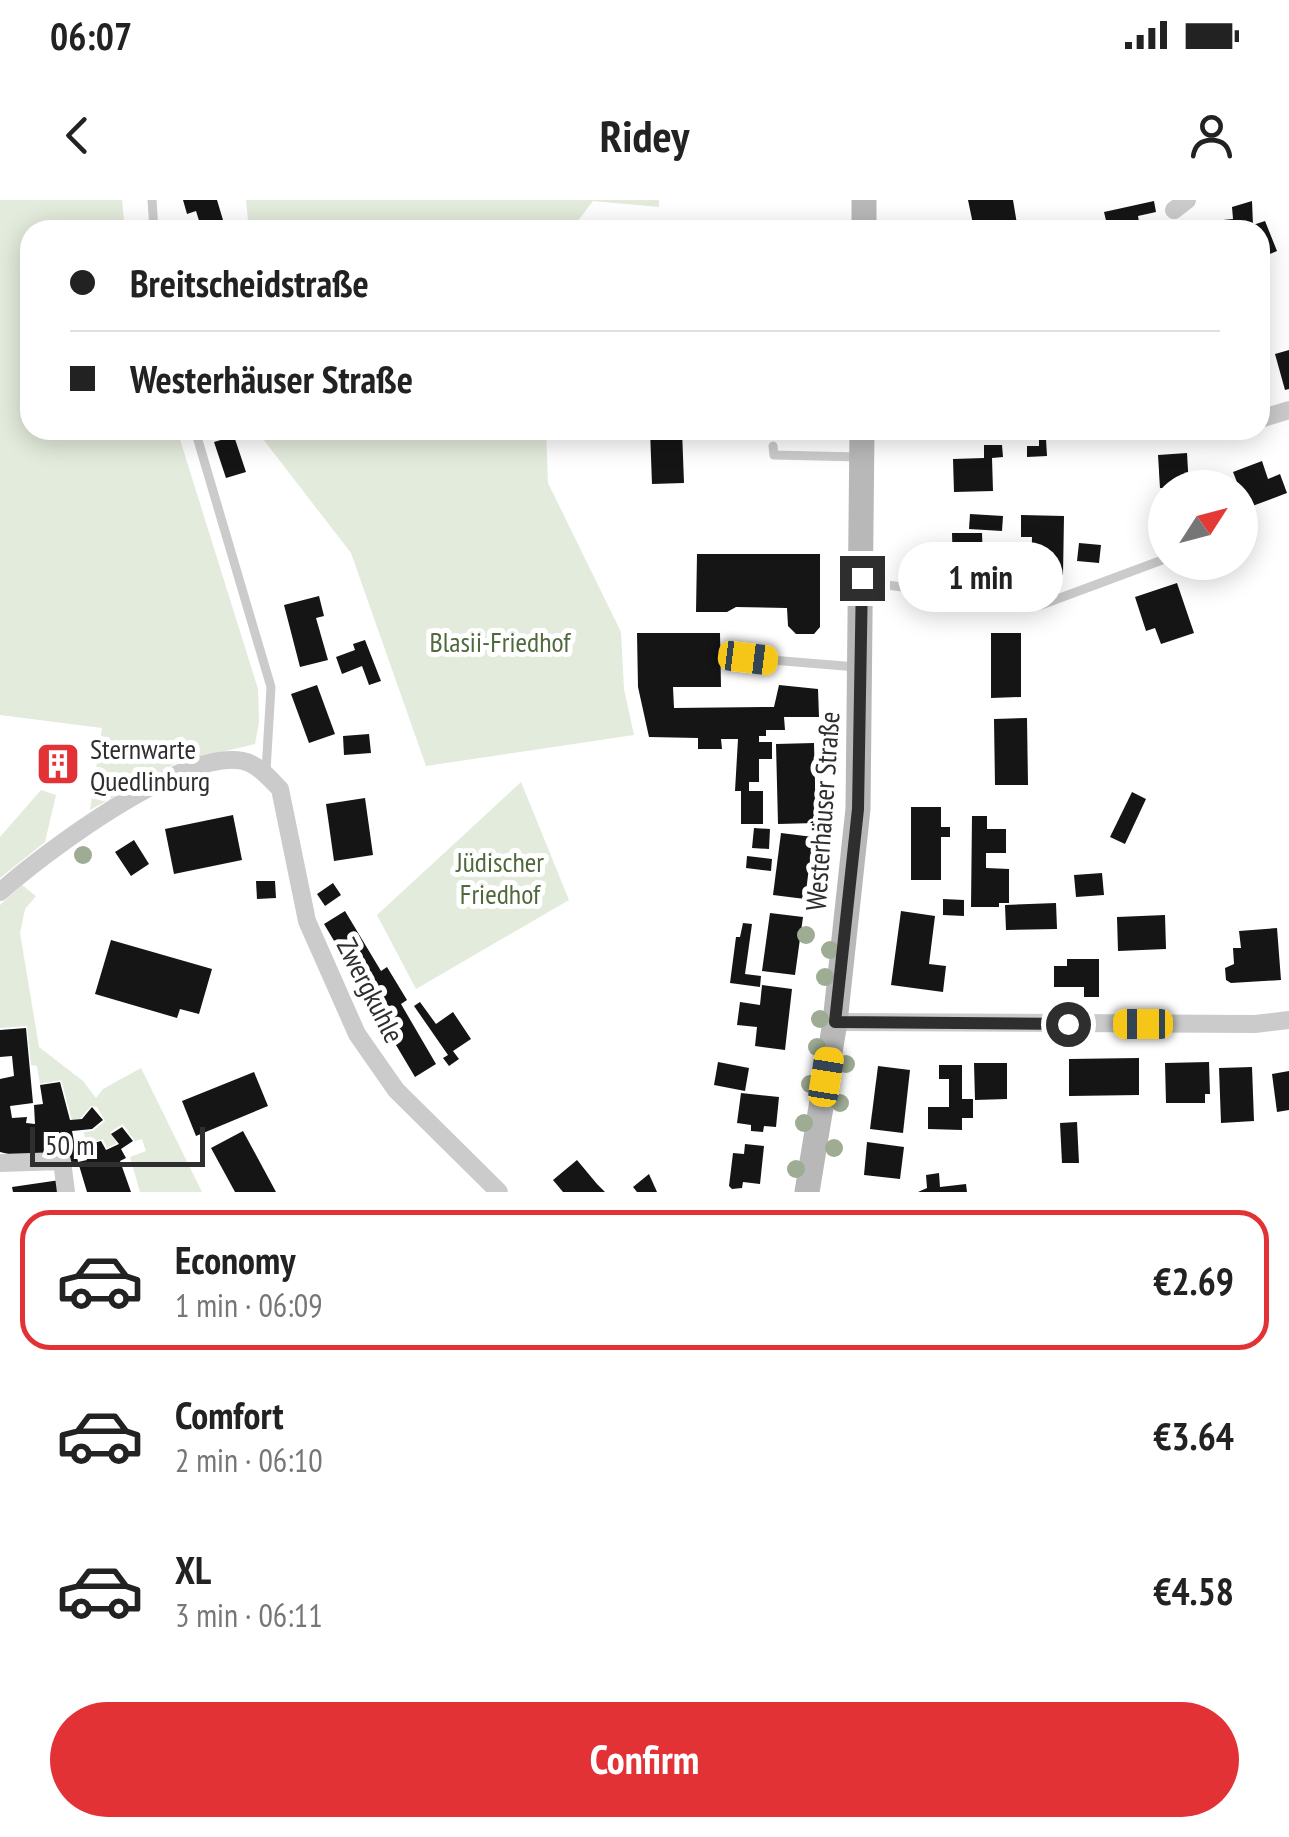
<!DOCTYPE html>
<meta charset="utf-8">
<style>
:root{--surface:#fff;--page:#f6f6f6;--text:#222;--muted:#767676;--line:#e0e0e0;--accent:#e33235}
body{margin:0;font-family:"PT Sans Narrow",sans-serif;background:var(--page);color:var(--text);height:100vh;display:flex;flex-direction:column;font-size:38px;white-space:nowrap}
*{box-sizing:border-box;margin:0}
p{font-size:32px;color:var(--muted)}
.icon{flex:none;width:55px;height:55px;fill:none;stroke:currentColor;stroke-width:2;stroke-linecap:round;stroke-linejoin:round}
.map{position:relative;height:992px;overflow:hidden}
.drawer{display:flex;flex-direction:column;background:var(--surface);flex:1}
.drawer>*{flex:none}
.top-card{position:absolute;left:20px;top:20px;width:1250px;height:220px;border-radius:30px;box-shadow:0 5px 25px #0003;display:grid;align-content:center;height:220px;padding:0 50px;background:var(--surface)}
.needle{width:65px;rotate:54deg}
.controls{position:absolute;left:1148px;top:270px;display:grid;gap:20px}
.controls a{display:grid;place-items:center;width:110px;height:110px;border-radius:50%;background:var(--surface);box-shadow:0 5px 25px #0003;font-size:50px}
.scale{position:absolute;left:30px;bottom:25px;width:175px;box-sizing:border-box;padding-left:10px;border:5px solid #2e2e2e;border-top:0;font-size:28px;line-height:35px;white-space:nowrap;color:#2e2e2e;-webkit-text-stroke:8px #fff;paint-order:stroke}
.end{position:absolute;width:45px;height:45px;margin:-22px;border:12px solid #2e2e2e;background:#fff;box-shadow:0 0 0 5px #fff}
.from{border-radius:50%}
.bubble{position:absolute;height:70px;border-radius:35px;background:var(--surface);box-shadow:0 5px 25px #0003;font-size:32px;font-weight:700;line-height:70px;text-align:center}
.car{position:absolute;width:30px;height:60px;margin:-30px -15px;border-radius:12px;box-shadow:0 0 8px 2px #0007;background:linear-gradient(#f5c518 24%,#345 0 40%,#f5c518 0 76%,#345 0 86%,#f5c518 0)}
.top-card b{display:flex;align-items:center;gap:35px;height:95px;font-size:38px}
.top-card b+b{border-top:2px solid var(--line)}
.top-card i{width:25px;height:25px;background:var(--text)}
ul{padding:18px 0 0;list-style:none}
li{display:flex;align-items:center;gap:30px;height:140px;margin:0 20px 15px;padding:0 30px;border:5px solid transparent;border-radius:30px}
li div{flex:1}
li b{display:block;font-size:38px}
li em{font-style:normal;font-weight:700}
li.selected{border-color:var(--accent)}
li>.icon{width:90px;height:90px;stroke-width:1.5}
.primary-button{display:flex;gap:20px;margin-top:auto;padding:20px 50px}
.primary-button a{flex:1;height:115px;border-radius:60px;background:var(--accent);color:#fff;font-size:40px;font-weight:700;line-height:115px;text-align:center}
.status{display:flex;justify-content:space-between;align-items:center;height:70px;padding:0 50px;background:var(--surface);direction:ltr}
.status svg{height:28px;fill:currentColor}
header{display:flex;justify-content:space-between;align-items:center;height:130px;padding:0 50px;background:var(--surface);font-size:45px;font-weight:700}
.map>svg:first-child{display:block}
</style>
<div class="status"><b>06:07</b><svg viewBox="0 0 49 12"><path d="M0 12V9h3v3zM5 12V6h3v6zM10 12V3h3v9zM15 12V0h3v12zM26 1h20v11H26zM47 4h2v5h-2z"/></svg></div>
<header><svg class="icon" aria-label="back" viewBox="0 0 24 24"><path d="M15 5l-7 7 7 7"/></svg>Ridey<svg class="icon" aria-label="person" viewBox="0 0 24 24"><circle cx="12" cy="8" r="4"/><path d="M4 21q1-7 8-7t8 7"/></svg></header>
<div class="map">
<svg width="1289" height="992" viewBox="0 0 1289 992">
<rect width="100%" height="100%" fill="#fff"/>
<!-- green -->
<g fill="#e3ebdc">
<polygon points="0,0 122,0 125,30 30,30 30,230 177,230 258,489 259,522 255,544 176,563 90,610 102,528 0,515"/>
<polygon points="246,0 659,0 659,7 593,1 571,30 249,30"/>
<polygon points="256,230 546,230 548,283 621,432 624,489 634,535 426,566 351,353"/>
<polygon points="521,582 569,700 416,789 377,715"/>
<polygon points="41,590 56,595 45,642 0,678 0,637"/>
<polygon points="22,685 36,696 25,709 20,733 39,847 83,881 96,898 103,889 141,868 202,992 140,992 130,957 146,951 142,939 135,941 123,924 110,932 117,943 107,948 103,939 86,944 84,932 93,931 105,921 97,907 91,906 80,919 72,920 61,880 40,884 37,866 31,865 27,826 0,828 0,705"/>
</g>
<!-- building -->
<g fill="#151515">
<polygon points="183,0 217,0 226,30 202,30 196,11 187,14"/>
<polygon points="968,0 1013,0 1018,30 985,30 984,22 973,24"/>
<polygon points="1154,1 1156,12 1138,16 1139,22 1108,29 1104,12"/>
<polygon points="1252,1 1253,25 1265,21 1277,51 1260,58 1260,30 1224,30 1223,20 1233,19 1232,7"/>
<polygon points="1289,150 1289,189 1285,190 1275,154"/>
<polygon points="650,230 682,230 684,283 652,284"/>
<rect x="756" y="230" width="27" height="9"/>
<polygon points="234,236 246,272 226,278 214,242"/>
<polygon points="1039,239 1046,239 1047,256 1027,257 1027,246 1039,246"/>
<polygon points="984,245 1002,245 1003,257 992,258 993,291 954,292 953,259 984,258"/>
<polygon points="1187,253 1189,288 1160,288 1158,255"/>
<polygon points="1262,261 1268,279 1280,274 1287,293 1247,308 1233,272"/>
<polygon points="970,314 1003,316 1002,331 969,329"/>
<polygon points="1021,315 1064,316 1063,375 1031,374 1032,337 1021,337"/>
<polygon points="952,333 982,333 983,365 953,366"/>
<polygon points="1079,343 1101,345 1099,363 1077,361"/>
<polygon points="697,354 820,354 820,427 814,434 796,434 788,426 787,408 736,407 727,412 696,412"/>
<polygon points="1020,362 1021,380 1001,381 1000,363"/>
<polygon points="1177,383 1194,433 1161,444 1155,428 1146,431 1135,397"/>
<polygon points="319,396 324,416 316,418 328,460 300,467 284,405"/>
<polygon points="637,433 720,433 721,487 673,487 674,508 774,507 779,485 818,489 819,517 784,517 785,530 766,530 766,536 759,536 759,542 772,542 772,559 759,559 759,582 749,582 749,591 763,591 763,624 741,624 741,591 735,591 738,539 721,539 722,549 698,549 698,538 649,537 638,487"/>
<polygon points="991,433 1021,433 1021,497 991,498"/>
<polygon points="365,440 381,481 369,485 362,466 342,474 336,457 355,450 353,444"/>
<polygon points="317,485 335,534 309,543 291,494"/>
<polygon points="1027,518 1028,585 995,585 994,519"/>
<polygon points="369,534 371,553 344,555 343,536"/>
<polygon points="814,543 816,623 778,624 776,544"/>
<polygon points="41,553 73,559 69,577 47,573 49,565 39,563"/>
<polygon points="1132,592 1146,599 1125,644 1110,637"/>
<polygon points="365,598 373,655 334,661 326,604"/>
<polygon points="911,607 941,607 941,627 950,627 950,637 941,637 941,680 911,680"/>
<polygon points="233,615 242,660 174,674 165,629"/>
<polygon points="972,616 987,616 987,629 1006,629 1006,653 986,653 986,668 1009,669 1009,703 999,703 999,707 971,707"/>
<polygon points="754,628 770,629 769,649 752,648"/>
<polygon points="781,633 813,637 805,699 773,695"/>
<polygon points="134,640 149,664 131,676 115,652"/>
<polygon points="747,656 772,659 771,671 746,668"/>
<polygon points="1102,673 1104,695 1076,697 1074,675"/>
<polygon points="256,681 275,681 276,698 257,699"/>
<polygon points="333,683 341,695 325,706 317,694"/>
<polygon points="943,699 964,700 964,716 943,715"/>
<polygon points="1056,703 1057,729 1006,730 1005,705"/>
<polygon points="345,711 381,771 387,767 407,800 401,804 436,864 415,877 324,724"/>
<polygon points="901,711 935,716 929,764 946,766 943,792 891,785"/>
<polygon points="770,713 803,717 795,775 762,771"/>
<polygon points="1165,715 1166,749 1118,751 1117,717"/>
<polygon points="743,723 752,724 745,774 761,776 760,787 730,783 736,737 740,737"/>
<polygon points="1277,728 1281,780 1231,783 1226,780 1225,768 1234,764 1233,748 1241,748 1239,731"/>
<polygon points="111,740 212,769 199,814 180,809 177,818 95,794"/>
<polygon points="1067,759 1099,759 1099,797 1084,797 1084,787 1054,787 1054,766 1067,766"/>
<polygon points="762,785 792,789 785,850 755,846 757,827 737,825 740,802 760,805"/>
<polygon points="420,802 436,824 453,812 471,839 453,851 459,859 449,866 443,858 448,855 414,806"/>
<polygon points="26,828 33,903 10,906 12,918 27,917 26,923 35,924 34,905 43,904 40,885 60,882 70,920 82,919 92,907 103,920 92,929 72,931 78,962 38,961 0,952 0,879 14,876 12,856 0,857 0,830"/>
<polygon points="1139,858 1139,895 1069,896 1069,859"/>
<polygon points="718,862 749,868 745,891 714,885"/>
<polygon points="1209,862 1210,894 1205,894 1205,903 1166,903 1165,863"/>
<polygon points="974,863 1007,863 1007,899 975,900"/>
<polygon points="939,865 962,865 962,899 973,899 973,918 962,918 962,930 928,929 928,907 949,907 949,879 939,879"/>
<polygon points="878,866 910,870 903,933 870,929"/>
<polygon points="1252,867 1254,921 1221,923 1219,868"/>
<polygon points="1289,871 1289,910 1277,912 1272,874"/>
<polygon points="254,872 268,906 196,936 182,901"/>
<polygon points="741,893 779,897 776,927 764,926 763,932 751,931 751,925 737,923"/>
<polygon points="1077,922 1079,963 1062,963 1060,923"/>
<polygon points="122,927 133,941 121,949 126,958 120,961 131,992 87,992 78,962 87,960 82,946 101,941 106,950 119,944 111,934"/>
<polygon points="243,931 276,992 235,992 211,948"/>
<polygon points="867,942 904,947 900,979 864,975"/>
<polygon points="745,944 764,946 760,984 743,982 742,988 732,989 729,986 733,953 744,954"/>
<polygon points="577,960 597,984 605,992 563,992 553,980"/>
<polygon points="939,973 940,987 966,984 967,992 918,992 927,988 926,975"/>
<polygon points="649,974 657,992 637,992 633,987"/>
<polygon points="60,980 62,992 13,992 12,987"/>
</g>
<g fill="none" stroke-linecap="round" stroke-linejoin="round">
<!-- lane -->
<g stroke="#cbcbcb" stroke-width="9">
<polyline points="152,0 154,30"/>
<polyline points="195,230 271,487 266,571"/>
<polyline points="773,246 774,255 859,257"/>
<polyline points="864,379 879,384 1041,405 1165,359"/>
<polyline points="748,458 857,467"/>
</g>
<!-- street -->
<g stroke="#cbcbcb" stroke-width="18">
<polyline points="1174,10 1187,0"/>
<polyline points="1260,219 1289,210"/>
<path d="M0,692c44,-39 183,-144 243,-131 15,3 27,18 37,28l27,132 50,113 39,56 103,102"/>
<polyline points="835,822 1255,824 1289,820"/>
<polyline points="0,963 62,961 66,992"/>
</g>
<!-- secondary -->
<g stroke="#b8b8b8" stroke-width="25">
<polyline points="864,30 864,0"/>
<polyline points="807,992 835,822 858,609 862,230"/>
</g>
</g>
<!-- trees -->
<g fill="#9eac94">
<circle cx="83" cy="655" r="9"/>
<circle cx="806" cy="735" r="9"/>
<circle cx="830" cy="750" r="9"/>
<circle cx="825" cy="777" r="9"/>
<circle cx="820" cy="819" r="9"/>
<circle cx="817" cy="847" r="9"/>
<circle cx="846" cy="864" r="9"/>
<circle cx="810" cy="884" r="9"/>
<circle cx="840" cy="903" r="9"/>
<circle cx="804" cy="923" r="9"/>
<circle cx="834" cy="948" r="9"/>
<circle cx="796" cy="969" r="9"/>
</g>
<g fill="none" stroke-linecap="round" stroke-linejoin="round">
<!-- route -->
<polyline stroke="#2e2e2e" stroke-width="12" points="862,378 858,609 835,822 1068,824"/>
</g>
<!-- icons -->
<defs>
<symbol id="building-square" viewBox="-11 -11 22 22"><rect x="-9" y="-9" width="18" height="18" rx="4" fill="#e33235" stroke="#fff"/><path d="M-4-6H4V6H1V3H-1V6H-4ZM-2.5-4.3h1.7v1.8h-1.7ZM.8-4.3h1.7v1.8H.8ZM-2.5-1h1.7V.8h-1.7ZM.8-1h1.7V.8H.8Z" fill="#fff"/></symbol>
</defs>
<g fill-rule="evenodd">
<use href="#building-square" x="33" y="539" width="50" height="50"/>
</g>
<g text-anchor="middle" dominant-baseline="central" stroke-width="10" stroke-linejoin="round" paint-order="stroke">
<!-- park labels -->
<g font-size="28" fill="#4f693c" stroke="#fff">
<text x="500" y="441">Blasii-Friedhof</text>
<text x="500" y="661">Jüdischer<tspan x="500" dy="32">Friedhof</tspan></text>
</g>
<!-- poi labels -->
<g font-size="28" fill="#2e2e2e" stroke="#fff" text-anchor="start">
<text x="90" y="548">Sternwarte<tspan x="90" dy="32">Quedlinburg</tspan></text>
</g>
<!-- street labels -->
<g font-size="28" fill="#2e2e2e" stroke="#fff">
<text transform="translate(822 611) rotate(-86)">Westerhäuser Straße</text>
<text transform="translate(371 790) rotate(63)">Zwergkuhle</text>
</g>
</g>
</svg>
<div class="controls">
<a><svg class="needle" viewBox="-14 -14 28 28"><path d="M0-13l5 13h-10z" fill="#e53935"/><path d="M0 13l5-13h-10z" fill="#767676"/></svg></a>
</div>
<div class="scale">50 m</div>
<i class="end from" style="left:1068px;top:824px"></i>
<i class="end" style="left:862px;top:378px"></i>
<div class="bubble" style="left:898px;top:342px;width:165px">1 min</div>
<i class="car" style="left:748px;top:458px;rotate:97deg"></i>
<i class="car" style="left:1143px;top:824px;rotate:270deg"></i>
<i class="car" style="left:826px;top:877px;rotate:9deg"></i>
<div class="top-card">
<b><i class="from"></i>Breitscheidstraße</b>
<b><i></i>Westerhäuser Straße</b>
</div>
</div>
<section class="drawer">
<ul>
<li class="selected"><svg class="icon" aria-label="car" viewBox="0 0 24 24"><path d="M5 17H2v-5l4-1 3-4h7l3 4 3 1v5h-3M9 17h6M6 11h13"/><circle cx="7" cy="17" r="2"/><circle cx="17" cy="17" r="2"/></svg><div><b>Economy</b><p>1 min · 06:09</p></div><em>€2.69</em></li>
<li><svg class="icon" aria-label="car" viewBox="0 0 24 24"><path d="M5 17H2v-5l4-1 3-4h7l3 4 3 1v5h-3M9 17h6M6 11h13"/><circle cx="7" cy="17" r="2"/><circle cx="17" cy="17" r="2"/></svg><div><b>Comfort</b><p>2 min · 06:10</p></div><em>€3.64</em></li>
<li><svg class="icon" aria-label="car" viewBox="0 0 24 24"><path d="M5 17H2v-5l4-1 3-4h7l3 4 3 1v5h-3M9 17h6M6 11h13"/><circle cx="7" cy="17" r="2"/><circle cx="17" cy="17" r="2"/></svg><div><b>XL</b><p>3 min · 06:11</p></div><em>€4.58</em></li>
</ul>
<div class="primary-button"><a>Confirm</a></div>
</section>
